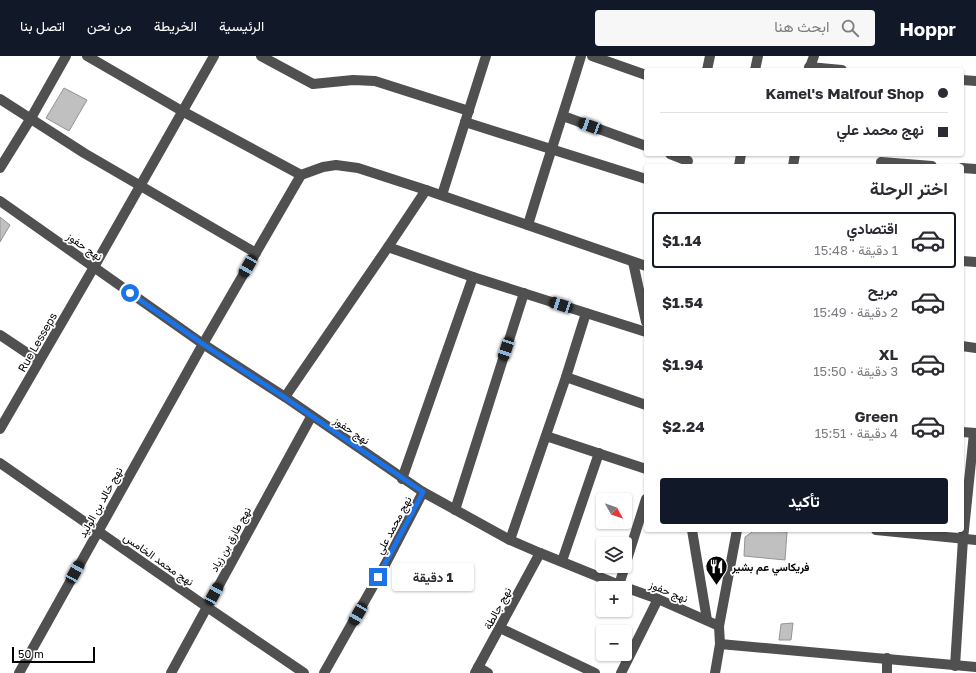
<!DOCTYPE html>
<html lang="ar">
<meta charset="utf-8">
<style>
:root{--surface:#fff;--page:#f7f7f7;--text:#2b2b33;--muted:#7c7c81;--line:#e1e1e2;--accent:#111827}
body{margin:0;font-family:"Golos Text",Vazirmatn,sans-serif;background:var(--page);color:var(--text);direction:rtl;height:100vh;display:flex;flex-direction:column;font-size:15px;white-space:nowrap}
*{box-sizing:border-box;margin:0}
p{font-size:13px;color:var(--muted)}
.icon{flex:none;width:22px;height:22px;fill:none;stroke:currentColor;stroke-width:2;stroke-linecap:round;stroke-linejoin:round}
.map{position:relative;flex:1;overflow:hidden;direction:ltr}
.details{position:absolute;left:644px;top:108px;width:320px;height:368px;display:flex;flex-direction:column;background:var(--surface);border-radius:4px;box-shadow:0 1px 3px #0004;direction:rtl}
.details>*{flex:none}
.guide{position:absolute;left:644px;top:12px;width:320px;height:88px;border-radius:4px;box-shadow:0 1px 3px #0004;direction:rtl;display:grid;align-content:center;height:88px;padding:0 16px;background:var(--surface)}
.needle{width:26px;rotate:130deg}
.buttons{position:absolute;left:596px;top:437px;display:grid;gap:8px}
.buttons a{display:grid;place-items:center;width:36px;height:36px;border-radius:4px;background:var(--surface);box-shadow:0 1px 3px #0004;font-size:20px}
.scale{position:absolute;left:12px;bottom:10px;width:83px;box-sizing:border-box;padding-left:4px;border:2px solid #000;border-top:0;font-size:11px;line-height:14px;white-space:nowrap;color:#000;-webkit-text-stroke:3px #fff;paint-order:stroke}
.end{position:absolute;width:18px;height:18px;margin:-9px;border:5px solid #1a73e8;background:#fff;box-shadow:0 0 0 2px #fff}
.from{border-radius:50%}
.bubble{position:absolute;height:28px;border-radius:4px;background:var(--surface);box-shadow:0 1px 3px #0004;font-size:13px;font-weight:700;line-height:28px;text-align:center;direction:rtl}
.car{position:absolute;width:12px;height:24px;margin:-12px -6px;border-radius:5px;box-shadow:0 0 3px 1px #0007;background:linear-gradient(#222 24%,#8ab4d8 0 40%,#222 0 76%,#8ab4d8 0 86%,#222 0)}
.guide b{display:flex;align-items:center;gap:14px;height:38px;font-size:15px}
.guide b+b{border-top:1px solid var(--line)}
.guide i{width:10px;height:10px;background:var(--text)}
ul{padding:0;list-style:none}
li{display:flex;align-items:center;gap:12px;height:56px;margin:0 8px 6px;padding:0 8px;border:2px solid transparent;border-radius:4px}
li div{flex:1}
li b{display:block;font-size:15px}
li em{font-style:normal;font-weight:700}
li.selected{border-color:var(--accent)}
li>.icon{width:36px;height:36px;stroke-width:1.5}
h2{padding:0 16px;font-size:18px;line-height:48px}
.primary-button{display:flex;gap:8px;margin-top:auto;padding:8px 16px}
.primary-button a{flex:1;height:46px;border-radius:4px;background:var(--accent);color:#fff;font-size:16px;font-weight:700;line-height:46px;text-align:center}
header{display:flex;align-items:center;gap:24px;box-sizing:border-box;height:56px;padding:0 20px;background:var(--accent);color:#fff}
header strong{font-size:19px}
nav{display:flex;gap:22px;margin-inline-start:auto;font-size:14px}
.search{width:280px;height:36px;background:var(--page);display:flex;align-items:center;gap:10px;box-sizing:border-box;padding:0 14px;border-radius:4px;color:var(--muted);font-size:15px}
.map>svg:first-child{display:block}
</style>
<header>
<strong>Hoppr</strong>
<div class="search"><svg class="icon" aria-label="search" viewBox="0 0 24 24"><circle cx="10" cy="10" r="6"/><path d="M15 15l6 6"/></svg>ابحث هنا</div>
<nav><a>الرئيسية</a><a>الخريطة</a><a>من نحن</a><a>اتصل بنا</a></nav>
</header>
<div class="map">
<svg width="976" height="617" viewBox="0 0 976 617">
<rect width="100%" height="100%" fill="#fff"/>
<!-- building -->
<g fill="#c0c0c0" stroke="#949494">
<polygon points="64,32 87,44 69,75 46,62"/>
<polygon points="0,161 10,169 0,186"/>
<polygon points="755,474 787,476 785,504 744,500 745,481"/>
<polygon points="793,567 791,584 779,584 781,568"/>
</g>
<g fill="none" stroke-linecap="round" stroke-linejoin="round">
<!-- minor -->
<g stroke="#505050" stroke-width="10">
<polyline points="87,0 182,55 301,119 323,111 336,109 358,112 426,134 646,210"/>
<polyline points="261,0 313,28 353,24 375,25 469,55"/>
<polyline points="592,0 646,19"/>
<polyline points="809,11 842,14"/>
<polyline points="707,14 710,0"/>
<polyline points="755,14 758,0"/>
<polyline points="809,14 814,0"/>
<polyline points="962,24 976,25"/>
<polyline points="0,43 84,97 256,197"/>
<polyline points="563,60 646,90"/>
<polyline points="465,66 646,123"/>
<polyline points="670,98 688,105"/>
<polyline points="881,106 932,110"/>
<polyline points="739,110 741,98"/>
<polyline points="793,110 795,98"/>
<polyline points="0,112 31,62 66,0"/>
<polyline points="962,112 976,113"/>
<polyline points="442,139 486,0"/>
<polyline points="0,145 203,288 285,341 423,436 510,484 540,497 619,529 658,543 719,570"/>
<path d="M528,169c17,-57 36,-113 53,-169"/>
<polyline points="388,191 473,221 646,276"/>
<polyline points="962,205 976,206"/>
<polyline points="633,206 646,266"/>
<polyline points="0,279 39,305"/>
<polyline points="962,290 976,292"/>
<polyline points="566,321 646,349"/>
<polyline points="285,341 388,191 426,134"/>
<polyline points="0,373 94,211 214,0"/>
<polyline points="962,376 976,377"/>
<polyline points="546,380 646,413"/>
<polyline points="0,407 207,551 304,617"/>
<polyline points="402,423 473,221"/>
<polyline points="455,454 524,237"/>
<polyline points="692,474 707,564"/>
<polyline points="876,474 976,484"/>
<polyline points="510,484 566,321 586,257"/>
<polyline points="562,505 599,397"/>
<polyline points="619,529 646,443"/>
<polyline points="500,572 595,617"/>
<polyline points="720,588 976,611"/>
<polyline points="955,610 963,483 974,377"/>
<polyline points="478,611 488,617"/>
<polyline points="19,617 203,288 301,119"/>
<polyline points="171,617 311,361"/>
<polyline points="324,617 385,509 423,436"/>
<polyline points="475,617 540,497"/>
<polyline points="621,617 658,543"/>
<polyline points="715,617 720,588 719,570 737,474"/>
<polyline points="887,617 887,602"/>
</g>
</g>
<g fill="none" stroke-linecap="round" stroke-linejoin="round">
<!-- route -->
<polyline stroke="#1a73e8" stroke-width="5" points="130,237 203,288 284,341 423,436 378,521"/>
</g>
<!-- icons -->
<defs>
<symbol id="restaurant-pin" viewBox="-11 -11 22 30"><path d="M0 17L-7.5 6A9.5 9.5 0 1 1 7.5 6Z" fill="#000" stroke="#fff"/><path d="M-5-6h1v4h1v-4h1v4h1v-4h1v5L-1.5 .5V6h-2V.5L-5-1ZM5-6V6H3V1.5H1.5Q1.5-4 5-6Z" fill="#fff"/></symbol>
</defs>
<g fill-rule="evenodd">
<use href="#restaurant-pin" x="704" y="498" width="25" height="34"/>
</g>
<g text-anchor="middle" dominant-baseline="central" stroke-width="3.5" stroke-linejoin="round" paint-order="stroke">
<!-- street labels -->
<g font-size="11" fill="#000" stroke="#fff">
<text transform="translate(85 190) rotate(35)">نهج حفوز</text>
<text transform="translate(37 286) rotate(-60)">Rue Lesseps</text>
<text transform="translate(352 374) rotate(34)">نهج حفوز</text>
<text transform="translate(100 446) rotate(-61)">نهج خالد بن الوليد</text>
<text transform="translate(393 469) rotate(-62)">نهج محمد علي</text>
<text transform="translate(230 483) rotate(-61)">نهج طارق بن زياد</text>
<text transform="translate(159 503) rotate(35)">نهج محمد الخامس</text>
<text transform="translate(669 535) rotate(22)">نهج حفوز</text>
<text transform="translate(497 552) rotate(-62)">نهج جالطة</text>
</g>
<!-- poi labels -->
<g font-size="11" font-weight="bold" fill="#000" stroke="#fff" text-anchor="start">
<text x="732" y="510">فريكاسي عم بشير</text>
</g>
</g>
</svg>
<div class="buttons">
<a><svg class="needle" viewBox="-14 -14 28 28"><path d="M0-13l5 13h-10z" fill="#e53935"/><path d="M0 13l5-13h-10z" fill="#7c7c81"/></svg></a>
<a><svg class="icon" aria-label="layers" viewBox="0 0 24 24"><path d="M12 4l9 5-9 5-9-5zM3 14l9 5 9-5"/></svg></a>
<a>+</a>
<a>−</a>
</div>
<div class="scale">50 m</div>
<i class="end from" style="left:130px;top:237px"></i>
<i class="end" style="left:378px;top:521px"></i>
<div class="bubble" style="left:392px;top:507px;width:82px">1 دقيقة</div>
<i class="car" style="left:590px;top:70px;rotate:290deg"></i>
<i class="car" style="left:248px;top:210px;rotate:210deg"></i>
<i class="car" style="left:561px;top:249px;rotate:288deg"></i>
<i class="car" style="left:506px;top:293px;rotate:198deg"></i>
<i class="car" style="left:75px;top:516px;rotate:29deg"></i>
<i class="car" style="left:214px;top:538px;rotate:29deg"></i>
<i class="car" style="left:358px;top:558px;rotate:210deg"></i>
<div class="guide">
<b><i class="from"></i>Kamel's Malfouf Shop</b>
<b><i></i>نهج محمد علي</b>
</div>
<section class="details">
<h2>اختر الرحلة</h2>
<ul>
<li class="selected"><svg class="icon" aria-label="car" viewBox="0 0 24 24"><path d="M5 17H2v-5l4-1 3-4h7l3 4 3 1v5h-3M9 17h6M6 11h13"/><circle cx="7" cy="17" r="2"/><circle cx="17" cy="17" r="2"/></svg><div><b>اقتصادي</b><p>1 دقيقة · 15:48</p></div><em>$1.14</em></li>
<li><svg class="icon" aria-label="car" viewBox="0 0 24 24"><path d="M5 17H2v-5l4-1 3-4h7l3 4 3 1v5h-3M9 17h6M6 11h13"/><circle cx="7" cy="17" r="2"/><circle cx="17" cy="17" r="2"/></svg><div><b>مريح</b><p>2 دقيقة · 15:49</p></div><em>$1.54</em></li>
<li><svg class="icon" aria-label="car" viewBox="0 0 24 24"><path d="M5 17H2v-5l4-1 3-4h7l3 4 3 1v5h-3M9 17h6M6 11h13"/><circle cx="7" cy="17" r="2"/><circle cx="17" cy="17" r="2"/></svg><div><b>XL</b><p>3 دقيقة · 15:50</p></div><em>$1.94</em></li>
<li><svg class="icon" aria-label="car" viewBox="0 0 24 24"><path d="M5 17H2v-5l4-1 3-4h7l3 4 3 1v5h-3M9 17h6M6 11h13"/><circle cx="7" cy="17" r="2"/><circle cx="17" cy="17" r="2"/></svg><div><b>Green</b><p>4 دقيقة · 15:51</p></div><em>$2.24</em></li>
</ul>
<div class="primary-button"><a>تأكيد</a></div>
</section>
</div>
